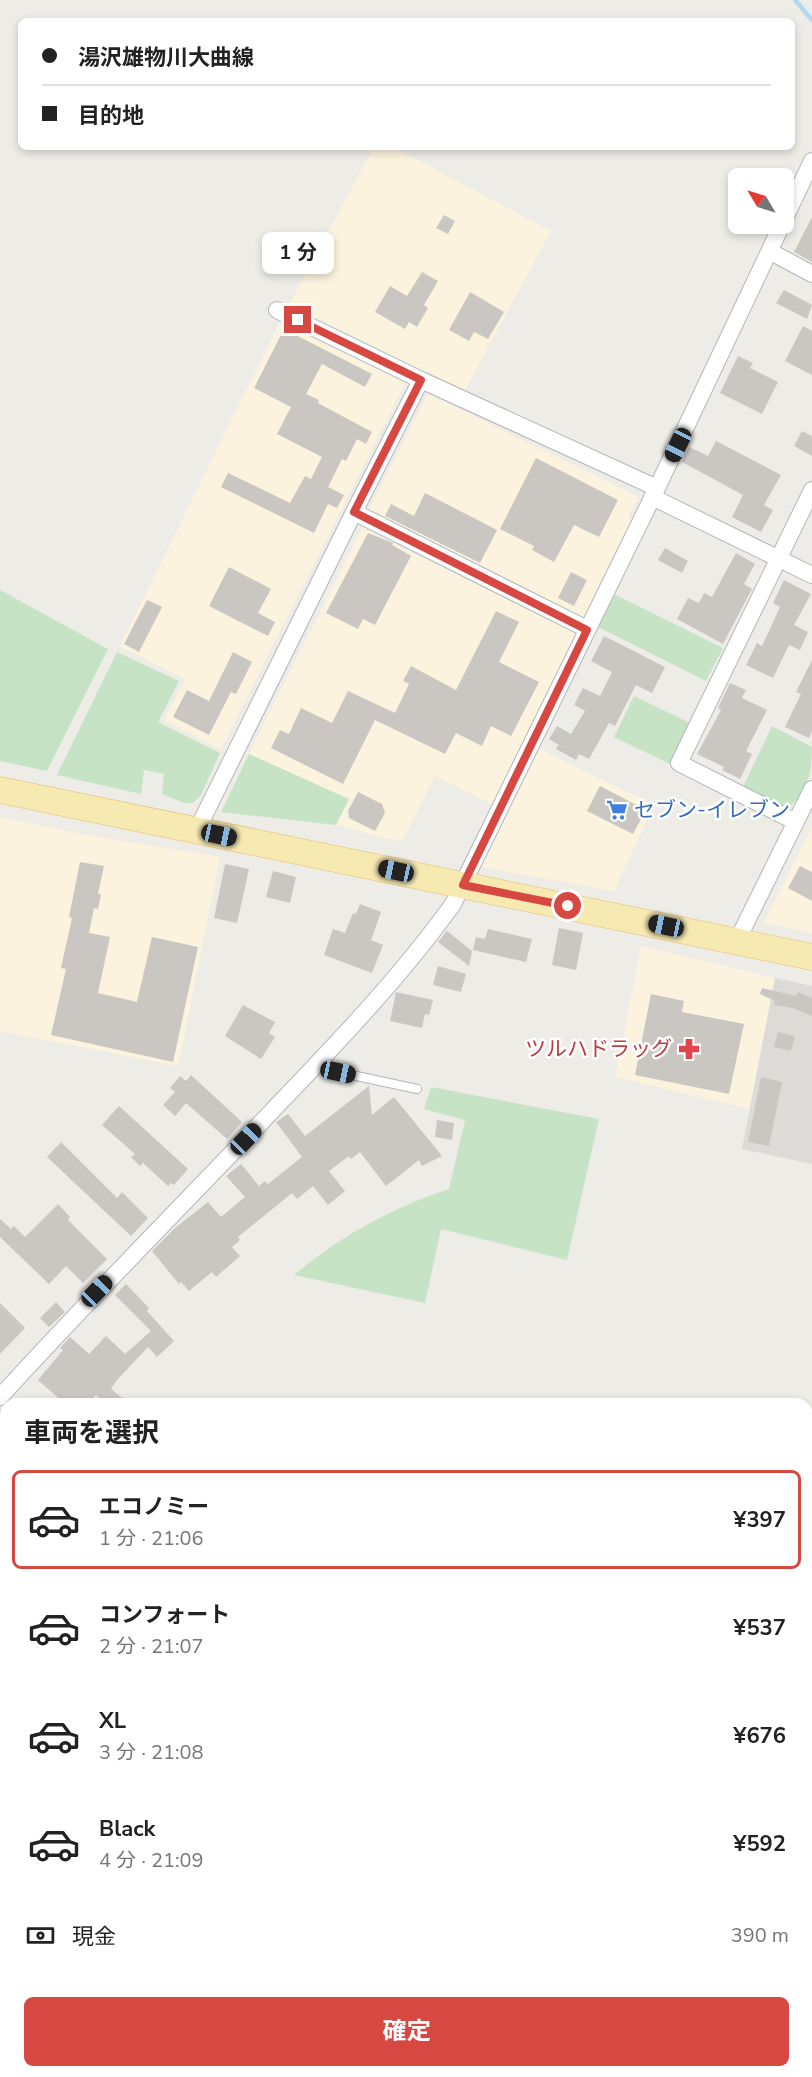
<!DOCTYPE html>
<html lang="ja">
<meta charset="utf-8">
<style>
:root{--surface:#fff;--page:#f2f2f2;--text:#222;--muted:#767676;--line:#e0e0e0;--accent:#d84842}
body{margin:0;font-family:"Nunito Sans","Noto Sans JP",sans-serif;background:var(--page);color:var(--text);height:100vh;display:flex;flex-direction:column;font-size:22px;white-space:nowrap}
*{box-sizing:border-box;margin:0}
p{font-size:20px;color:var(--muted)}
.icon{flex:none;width:33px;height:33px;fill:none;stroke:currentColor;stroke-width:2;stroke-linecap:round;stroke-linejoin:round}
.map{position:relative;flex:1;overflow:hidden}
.panel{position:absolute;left:0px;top:1398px;width:813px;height:680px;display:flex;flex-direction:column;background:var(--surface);border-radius:18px 18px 0 0;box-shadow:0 3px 9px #0003}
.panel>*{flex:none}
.top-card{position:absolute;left:18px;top:18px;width:777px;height:132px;border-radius:9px;box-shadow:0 3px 9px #0003;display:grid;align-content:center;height:132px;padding:0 24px;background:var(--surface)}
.needle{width:39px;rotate:308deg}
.tools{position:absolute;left:728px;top:168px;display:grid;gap:12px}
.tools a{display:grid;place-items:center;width:66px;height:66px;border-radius:9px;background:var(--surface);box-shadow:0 3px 9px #0003;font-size:30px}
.end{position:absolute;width:27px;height:27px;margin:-14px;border:8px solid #d84842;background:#fff;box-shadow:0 0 0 3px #fff}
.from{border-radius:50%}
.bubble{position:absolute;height:42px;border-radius:9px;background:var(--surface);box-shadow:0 3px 9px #0003;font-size:20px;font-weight:700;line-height:42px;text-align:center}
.car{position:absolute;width:18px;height:36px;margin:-18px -9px;border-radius:8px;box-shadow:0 0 4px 2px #0007;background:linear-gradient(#222 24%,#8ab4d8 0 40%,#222 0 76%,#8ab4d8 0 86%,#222 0)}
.top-card b{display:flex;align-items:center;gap:21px;height:57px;font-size:22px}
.top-card b+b{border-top:2px solid var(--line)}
.top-card i{width:15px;height:15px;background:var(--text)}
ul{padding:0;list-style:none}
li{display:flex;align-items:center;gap:18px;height:99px;margin:0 12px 9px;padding:0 12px;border:3px solid transparent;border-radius:9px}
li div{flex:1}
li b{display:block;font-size:22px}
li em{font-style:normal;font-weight:700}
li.selected{border-color:var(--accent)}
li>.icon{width:54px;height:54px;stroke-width:1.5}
h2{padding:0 24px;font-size:27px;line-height:72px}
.pay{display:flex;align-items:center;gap:15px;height:66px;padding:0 24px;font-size:22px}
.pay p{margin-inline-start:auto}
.cta{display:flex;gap:12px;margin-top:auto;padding:12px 24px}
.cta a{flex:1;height:69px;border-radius:9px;background:var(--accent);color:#fff;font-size:24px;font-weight:700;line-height:69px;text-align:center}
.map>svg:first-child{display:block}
</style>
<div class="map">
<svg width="812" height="2077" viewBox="0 0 812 2077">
<rect width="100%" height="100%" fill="#eeece6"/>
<!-- commercial -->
<g fill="#fbf3de">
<polygon points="374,147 393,147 551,231 465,390 289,305"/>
<polygon points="280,322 405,383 221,749 164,720 185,679 120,646"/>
<polygon points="428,394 639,497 629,513 630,529 585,617 368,511"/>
<polygon points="362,528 578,634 495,806 435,776 402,842 336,825 349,799 249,754"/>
<polygon points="539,749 654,805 614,891 482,867"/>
<polygon points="0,817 81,834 220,857 178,1066 0,1031"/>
<polygon points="812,827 812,933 764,923"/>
<polygon points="641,946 775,978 750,1109 615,1077"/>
</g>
<!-- industrial -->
<polygon fill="#dddbd8" points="775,978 812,986 812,1164 742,1149"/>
<!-- green -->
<g fill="#c6e3c5">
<polygon points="0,590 108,649 47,771 0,761"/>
<polygon points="614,594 723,648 706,681 598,627"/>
<polygon points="117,652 179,681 158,722 220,753 201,795 193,803 184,803 162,794 164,774 144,770 141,794 57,775"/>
<polygon points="634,696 690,723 670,764 614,737"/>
<path d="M772,726l40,21c0,24 -4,47 -25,61l-44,-21z"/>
<polygon points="249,754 349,799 336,825 221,812"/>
<path d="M431,1087l168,32 -32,141 -126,-31 -16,74 -131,-28c48,-40 96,-66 155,-86l16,-69 -41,-11z"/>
<polygon points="807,1686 812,1688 812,1970 807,1969"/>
</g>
<!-- sand -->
<polygon fill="#f7eed8" points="324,2072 801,2072 811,2077 335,2077"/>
<!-- water -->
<g fill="#add9f6">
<polygon points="6,1871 6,2072 324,2072 335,2077 0,2077 0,1872"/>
<polygon points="807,1969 812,1970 812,2044 807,2043"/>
</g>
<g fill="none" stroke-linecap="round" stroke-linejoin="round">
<!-- stream -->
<polyline stroke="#add9f6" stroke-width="4.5" points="795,0 812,20"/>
</g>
<!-- building -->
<g fill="#cac7c2">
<polygon points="444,215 455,221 448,234 436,228"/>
<polygon points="812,217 812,262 794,252"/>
<polygon points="422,272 438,281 424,305 428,308 417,327 409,322 405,329 375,312 390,286 407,296"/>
<polygon points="784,290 812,305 807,319 776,303"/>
<polygon points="470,292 504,312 488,339 474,332 469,341 449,330"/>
<polygon points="803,326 812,331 812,375 785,361"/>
<polygon points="284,329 372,374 365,387 322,364 306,394 319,400 318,403 372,432 366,444 357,439 346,461 342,459 328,487 344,495 337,508 328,504 314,533 221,487 228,473 290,503 305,476 311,479 322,457 277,434 291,407 254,388"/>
<polygon points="738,356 753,363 750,368 778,382 762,414 720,393"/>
<polygon points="802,431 812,436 812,456 794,446"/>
<polygon points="716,441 781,475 764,505 773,510 761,532 732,517 743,495 682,462 689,447 708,456"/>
<polygon points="536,458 618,500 599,537 574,525 554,562 532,550 534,546 500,529"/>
<polygon points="425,493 497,530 480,563 385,516 391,504 414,516"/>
<polygon points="368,533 393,543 392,545 411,556 375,625 363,619 358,629 326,613"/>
<polygon points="665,548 688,561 682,573 658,560"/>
<polygon points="736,553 755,564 744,584 752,589 723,644 677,619 688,598 699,603 704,593 712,597"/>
<polygon points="229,567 271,589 258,613 275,622 268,636 209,606"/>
<polygon points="571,572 587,580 574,606 558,598"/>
<polygon points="784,580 811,594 794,625 808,632 800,650 789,645 773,678 746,665 757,643 762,646 780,607 773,603"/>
<polygon points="147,600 162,607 139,652 124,644"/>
<polygon points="496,611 519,622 499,662 539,682 511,736 491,726 482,746 456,733 445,754 375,720 343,784 271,748 280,730 289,734 301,708 332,723 348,691 395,713 409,684 403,681 411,666 456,690"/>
<polygon points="604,636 665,667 652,693 636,685 615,726 609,723 589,759 579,754 576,760 556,749 559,745 549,739 557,726 571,734 585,711 574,705 583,688 600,696 612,672 591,661"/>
<polygon points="233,652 252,662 236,694 231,692 209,735 173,717 187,690 209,701"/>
<polygon points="812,660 812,731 809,738 785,727 801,694 796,692"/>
<polygon points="730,683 746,690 742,698 767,710 746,751 752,754 740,779 722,770 724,767 697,754 721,710 718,708"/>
<polygon points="600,786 646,810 633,834 587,811"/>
<polygon points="358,792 382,804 385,813 375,831 349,818 348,811"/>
<polygon points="80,862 104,866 98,894 101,894 98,909 94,908 89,933 110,937 98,993 137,1002 152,937 198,947 173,1062 51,1035 66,969 61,968 72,918 69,917"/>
<polygon points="225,864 249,869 237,923 214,918"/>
<polygon points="800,866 812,872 812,901 788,888"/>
<polygon points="273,871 296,877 290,903 266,897"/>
<polygon points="360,904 381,912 371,940 383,945 372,973 324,955 333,929 345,933 353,913 356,914"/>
<polygon points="559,928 583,933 576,970 552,965"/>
<polygon points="488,929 532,939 526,962 473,950 476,937 485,939"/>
<polygon points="447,931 472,951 469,966 438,942"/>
<polygon points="438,966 466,974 461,992 433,985"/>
<polygon points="762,988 796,996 798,992 812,998 812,1016 793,1008 774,1005 775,1001 760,994"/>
<polygon points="396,992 433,1000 429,1015 425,1014 422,1028 390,1021"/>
<polygon points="651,994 684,1001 682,1012 744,1024 729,1094 635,1075"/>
<polygon points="243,1005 275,1022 269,1033 275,1037 261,1059 225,1036"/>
<polygon points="778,1032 795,1036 791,1051 774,1047"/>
<polygon points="191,1075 242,1122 227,1139 186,1103 175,1116 163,1105 175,1092 170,1088 180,1076 186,1081"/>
<polygon points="761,1077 782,1082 769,1146 748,1142"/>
<polygon points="369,1086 372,1115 394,1097 442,1156 422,1166 419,1160 386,1186 360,1152 351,1159 349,1156 329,1171 345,1191 328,1205 313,1186 297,1199 292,1193 238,1237 240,1240 232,1247 240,1256 216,1277 212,1272 189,1291 181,1282 179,1284 152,1251 175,1228 208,1202 221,1217 245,1197 226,1176 241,1164 259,1186 265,1181 268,1184 302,1157 276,1122 288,1114 305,1136"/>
<polygon points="119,1106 188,1169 174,1185 171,1183 168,1186 143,1163 140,1166 131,1157 135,1154 102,1125"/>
<polygon points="437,1120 454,1123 452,1140 435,1137"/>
<polygon points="61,1142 117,1198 122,1192 148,1218 131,1236 47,1157"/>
<polygon points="58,1204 70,1217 68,1220 107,1259 83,1283 66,1266 49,1284 0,1237 0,1219 11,1229 14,1226 25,1237"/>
<polygon points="126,1284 149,1308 147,1311 174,1341 157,1357 148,1347 117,1380 111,1389 130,1404 106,1404 96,1395 88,1404 65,1404 38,1380 63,1350 60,1348 70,1337 89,1354 106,1336 125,1354 151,1331 115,1295"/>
<polygon points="56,1302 65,1312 49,1327 40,1318"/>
<polygon points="0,1303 25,1328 0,1354"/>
</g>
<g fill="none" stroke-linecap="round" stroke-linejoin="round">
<defs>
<polyline id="lane" points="320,1061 338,1072 417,1089"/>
<g id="street">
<polyline points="771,252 812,274"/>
<polyline points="277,310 421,380 657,488"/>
<polyline points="652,497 812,575"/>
<polyline points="354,512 587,629"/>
<polyline points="796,822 679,763 812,490"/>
<polyline points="197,830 354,512 421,380"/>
<polyline points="737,941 812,789"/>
<path d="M0,1397c89,-98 182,-191 273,-287 63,-66 126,-131 180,-206l204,-416 155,-327"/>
<polyline points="0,1575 6,1579"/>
<polyline points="0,1597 6,1598"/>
<polyline points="807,1762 812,1763"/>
</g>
<polyline id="primary" points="0,790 812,957"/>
</defs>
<!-- lane casing -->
<use href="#lane" stroke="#b3b6b9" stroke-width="10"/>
<!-- street casing -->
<use href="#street" stroke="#b3b6b9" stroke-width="18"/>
<!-- primary casing -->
<use href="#primary" stroke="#e3bd6a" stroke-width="27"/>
<!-- lane -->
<use href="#lane" stroke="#fff" stroke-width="8"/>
<!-- street -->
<use href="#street" stroke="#fff" stroke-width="16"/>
<!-- primary -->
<use href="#primary" stroke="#f7e9b2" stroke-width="26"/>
</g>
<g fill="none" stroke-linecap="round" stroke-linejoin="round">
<!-- route -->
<polyline stroke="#d84842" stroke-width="8" points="298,320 421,380 354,512 587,630 463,885 568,906"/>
</g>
<!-- icons -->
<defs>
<symbol id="supermarket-bare" viewBox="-9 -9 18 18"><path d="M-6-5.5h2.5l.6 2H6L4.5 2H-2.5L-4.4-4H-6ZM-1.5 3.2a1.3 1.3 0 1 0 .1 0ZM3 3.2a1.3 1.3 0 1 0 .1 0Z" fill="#3f7fe0" stroke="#fff" stroke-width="2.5" paint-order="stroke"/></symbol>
<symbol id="pharmacy-bare" viewBox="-9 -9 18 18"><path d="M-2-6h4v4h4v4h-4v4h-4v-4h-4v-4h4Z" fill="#e0444e" stroke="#fff" stroke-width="2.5" paint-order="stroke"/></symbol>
</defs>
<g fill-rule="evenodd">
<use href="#supermarket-bare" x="602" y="795" width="30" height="30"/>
<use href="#pharmacy-bare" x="674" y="1034" width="30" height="30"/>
</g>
<g text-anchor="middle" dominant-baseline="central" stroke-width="5" stroke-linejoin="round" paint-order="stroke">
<!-- shop labels -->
<g font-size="21" fill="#366cbe" stroke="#fff" text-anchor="start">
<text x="634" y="810">セブン-イレブン</text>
</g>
<!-- health labels -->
<g font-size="21" fill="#be3a42" stroke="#fff" text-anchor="end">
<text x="672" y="1049">ツルハドラッグ</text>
</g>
</g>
</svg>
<div class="tools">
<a><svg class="needle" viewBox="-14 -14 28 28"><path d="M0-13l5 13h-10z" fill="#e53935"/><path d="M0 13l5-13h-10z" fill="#767676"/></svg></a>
</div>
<i class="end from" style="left:568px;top:906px"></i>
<i class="end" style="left:298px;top:320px"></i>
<div class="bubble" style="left:262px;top:232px;width:72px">1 分</div>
<i class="car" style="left:678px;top:445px;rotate:206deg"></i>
<i class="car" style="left:219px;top:835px;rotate:102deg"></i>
<i class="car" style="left:396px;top:871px;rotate:282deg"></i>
<i class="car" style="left:666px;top:926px;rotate:282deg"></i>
<i class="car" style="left:338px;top:1072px;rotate:102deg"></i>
<i class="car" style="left:246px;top:1139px;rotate:44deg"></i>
<i class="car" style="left:97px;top:1291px;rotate:44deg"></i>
<div class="top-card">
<b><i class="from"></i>湯沢雄物川大曲線</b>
<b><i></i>目的地</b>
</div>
<section class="panel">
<h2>車両を選択</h2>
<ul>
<li class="selected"><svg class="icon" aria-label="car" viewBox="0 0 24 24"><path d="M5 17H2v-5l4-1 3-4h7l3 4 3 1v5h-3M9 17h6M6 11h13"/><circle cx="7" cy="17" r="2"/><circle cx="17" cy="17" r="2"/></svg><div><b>エコノミー</b><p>1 分 · 21:06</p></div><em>¥397</em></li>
<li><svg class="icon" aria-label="car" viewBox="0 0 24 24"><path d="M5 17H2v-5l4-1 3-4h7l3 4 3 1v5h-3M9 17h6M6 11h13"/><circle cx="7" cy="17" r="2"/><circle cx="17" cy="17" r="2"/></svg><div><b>コンフォート</b><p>2 分 · 21:07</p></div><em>¥537</em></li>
<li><svg class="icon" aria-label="car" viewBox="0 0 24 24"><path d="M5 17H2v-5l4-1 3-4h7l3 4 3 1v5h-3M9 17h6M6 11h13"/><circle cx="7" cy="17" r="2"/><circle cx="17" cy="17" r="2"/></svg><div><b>XL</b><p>3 分 · 21:08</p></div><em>¥676</em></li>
<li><svg class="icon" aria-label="car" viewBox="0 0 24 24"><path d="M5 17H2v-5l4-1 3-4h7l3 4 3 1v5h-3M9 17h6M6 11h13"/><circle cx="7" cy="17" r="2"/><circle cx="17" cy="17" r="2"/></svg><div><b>Black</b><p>4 分 · 21:09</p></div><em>¥592</em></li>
</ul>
<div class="pay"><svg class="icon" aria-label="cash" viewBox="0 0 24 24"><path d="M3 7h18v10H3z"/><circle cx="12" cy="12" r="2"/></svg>現金<p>390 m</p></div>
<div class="cta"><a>確定</a></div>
</section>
</div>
